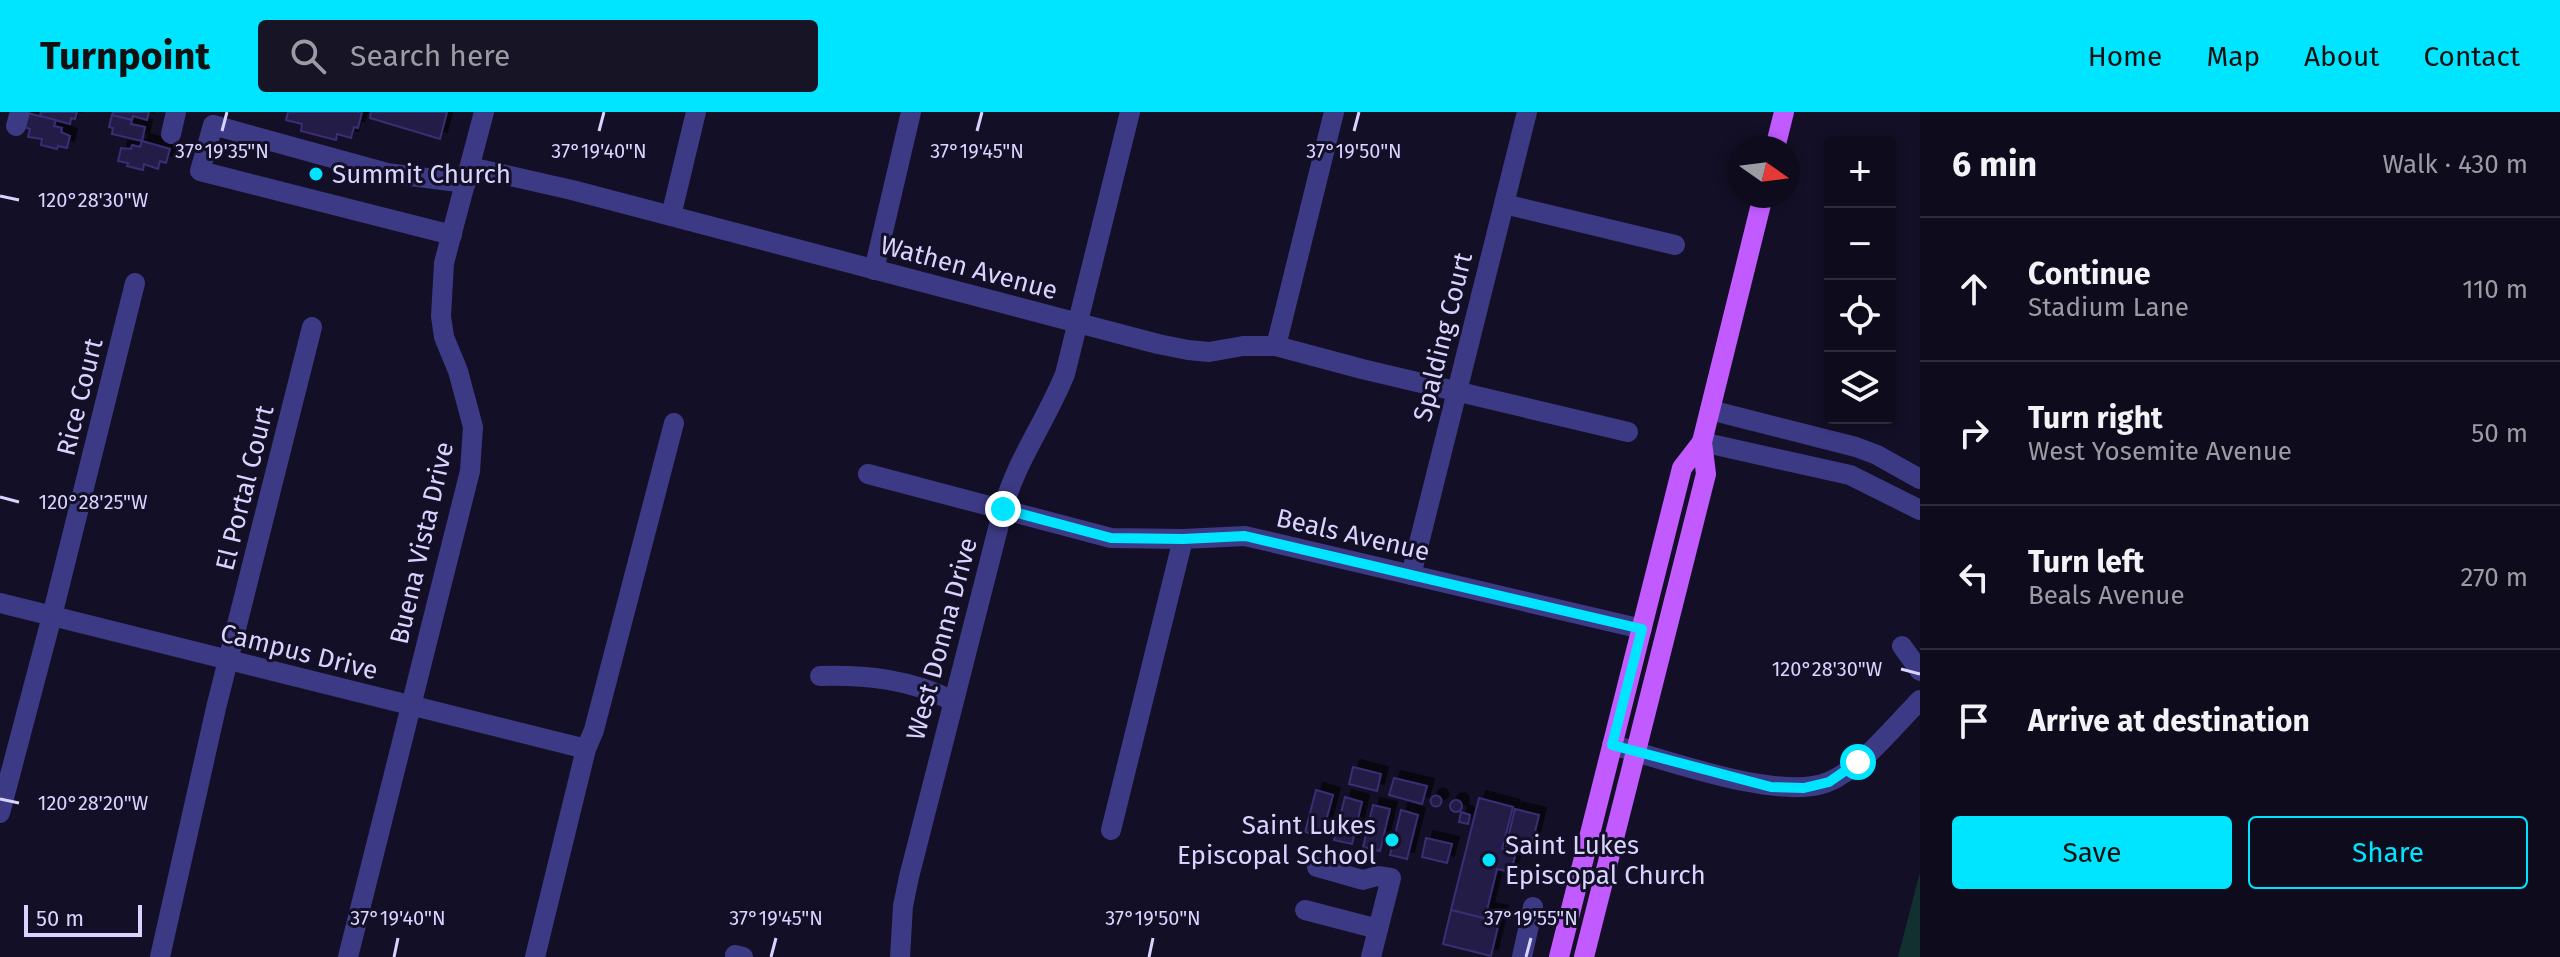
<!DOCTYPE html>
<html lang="en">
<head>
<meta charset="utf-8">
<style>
	body { margin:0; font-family:"Fira Sans",sans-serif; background:#171425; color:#f1f3f6 }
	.controls { position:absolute; right:24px; top:24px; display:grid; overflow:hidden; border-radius:8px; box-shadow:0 4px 12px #0003 }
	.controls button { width:72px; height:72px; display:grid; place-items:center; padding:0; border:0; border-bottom:2px solid #2e2b3b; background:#0e0b1c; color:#f1f3f6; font:40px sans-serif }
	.compass { position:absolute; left:1728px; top:24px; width:72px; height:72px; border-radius:50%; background:#0e0b1c; box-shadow:0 4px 12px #0003; rotate:104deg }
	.scale { position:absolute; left:24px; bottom:20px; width:118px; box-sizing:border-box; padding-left:8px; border:4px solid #d9d4ff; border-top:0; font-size:22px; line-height:28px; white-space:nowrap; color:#d9d4ff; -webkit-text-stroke:6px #130f26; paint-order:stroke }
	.stop { position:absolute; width:24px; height:24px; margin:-18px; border:6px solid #00e5ff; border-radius:50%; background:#fff }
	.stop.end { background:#00e5ff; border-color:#fff; box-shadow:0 2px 8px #0008 }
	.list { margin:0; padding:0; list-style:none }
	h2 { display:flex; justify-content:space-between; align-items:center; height:104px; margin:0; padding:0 32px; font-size:34px }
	h2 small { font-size:26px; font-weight:400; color:#9b9ba3 }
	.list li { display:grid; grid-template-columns:52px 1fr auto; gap:24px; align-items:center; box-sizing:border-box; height:144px; padding:0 32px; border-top:2px solid #2e2b3b }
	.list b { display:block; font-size:30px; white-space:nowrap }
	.list p { margin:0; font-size:26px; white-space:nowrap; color:#9b9ba3 }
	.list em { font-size:26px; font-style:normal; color:#9b9ba3 }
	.actions { display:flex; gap:16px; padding:24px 32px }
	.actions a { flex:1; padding:18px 0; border:2px solid #00e5ff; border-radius:8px; text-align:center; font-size:28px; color:#00e5ff }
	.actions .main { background:#00e5ff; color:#111 }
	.icon { flex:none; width:44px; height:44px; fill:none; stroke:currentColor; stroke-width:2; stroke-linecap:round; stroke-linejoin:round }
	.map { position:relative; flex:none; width:1920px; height:845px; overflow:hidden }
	header { display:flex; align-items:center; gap:48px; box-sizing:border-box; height:112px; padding:0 40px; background:#00e5ff; color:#111 }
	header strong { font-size:38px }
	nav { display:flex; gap:44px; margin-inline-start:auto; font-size:28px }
	.search { width:560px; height:72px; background:#171425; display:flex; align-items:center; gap:20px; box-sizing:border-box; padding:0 28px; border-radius:8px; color:#9b9ba3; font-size:30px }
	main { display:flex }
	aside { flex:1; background:#0e0b1c }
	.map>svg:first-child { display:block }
</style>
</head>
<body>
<header>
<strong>Turnpoint</strong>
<div class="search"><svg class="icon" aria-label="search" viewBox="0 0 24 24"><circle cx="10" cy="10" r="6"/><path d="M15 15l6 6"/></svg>Search here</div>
<nav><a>Home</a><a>Map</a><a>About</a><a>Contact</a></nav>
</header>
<main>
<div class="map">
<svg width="1920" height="845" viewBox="0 0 1920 845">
	<defs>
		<filter id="shadow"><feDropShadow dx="7" dy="-7" stdDeviation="0" flood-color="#0009"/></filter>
	</defs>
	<rect width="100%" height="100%" fill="#130f26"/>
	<path fill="#12302f" d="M1920,760v85h-22z"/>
	<g fill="#241b47" stroke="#3b2d73" stroke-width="2" filter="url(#shadow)">
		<path d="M41,0h36l-2,7 -4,-1 -1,6 -30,-8z"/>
		<path d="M113,0h36l-2,8 -14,-4 -1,4 -20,-5z"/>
		<path d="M288,0h74l-4,16 -4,-1 -3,11 -14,-4 -1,6 -35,-9 1,-7 -16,-4z"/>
		<path d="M371,0h76l-7,27 -70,-21z"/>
		<path d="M27,1l29,7 -2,6 8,2 -1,4 9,4 -3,12 -9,-2 -1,3 -16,-4 1,-6 -14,-2 2,-8 -6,-2z"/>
		<path d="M112,3l20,5 -1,4 14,3 -3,14 -30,-7 1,-6 -4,-1z"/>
		<path d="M142,29l28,8 -4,14 -6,-2 -2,8 -14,-5 -1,6 -16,-4 1,-3 -10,-2 3,-13 10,1 1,-4 8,2z"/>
		<path d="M1353,655l28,7 -4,17 -28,-7z"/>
		<path d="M1394,666l33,8 -5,18 -33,-9z"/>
		<path d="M1316,678l17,5 -11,41 -17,-4z"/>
		<circle cx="1436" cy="689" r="5.5"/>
		<path d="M1345,685l17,5 -10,42 -18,-4z"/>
		<path d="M1479,686l34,9 -11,42 14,3 -5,20 -14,-3 -10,41 14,3 -2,9 -48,-12z"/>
		<circle cx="1456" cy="694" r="6"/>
		<path d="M1373,693l17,4 -10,42 -17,-4z"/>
		<path d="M1515,697l24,6 -9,37 -24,-6z"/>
		<path d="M1401,698l17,5 -11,44 -17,-4z"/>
		<path d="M1461,700l9,3 -2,9 -9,-2z"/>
		<path d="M1426,726l26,6 -5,19 -25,-6z"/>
		<path d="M1451,798l48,12 -8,34 -48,-12z"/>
	</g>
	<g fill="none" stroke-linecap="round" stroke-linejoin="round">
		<g stroke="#3d3a85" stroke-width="20">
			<path d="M16,14l4,-14"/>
			<path d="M171,22l5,-22"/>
			<path d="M470,55l102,23 586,154 30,6 21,2 34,-6h33l86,23 266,63"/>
			<path d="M1504,92l171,41"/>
			<path d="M671,104l25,-104"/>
			<path d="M452,123l-252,-64 13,-46 174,48 79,10"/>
			<path d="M874,158l37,-158"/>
			<path d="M1276,234l58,-234"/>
			<path d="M1710,298l146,37 21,8 43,24"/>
			<path d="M1702,330l148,33 70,35"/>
			<path d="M868,362l243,64 72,1 62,-3 397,93"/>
			<path d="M1411,463l116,-463"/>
			<path d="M0,491l586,146"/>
			<path d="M1902,534l18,25"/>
			<path d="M820,564c47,-1 90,3 133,25"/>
			<path d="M1612,633c52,14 168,57 216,37 34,-14 67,-57 92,-82"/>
			<path d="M0,701l52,-197 83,-333"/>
			<path d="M1111,718l72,-291"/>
			<path d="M1317,755l46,13 14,-4 14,2 -20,79"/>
			<path d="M1305,798l73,19"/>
			<path d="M735,843l8,2"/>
			<path d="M160,845l56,-249 96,-381"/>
			<path d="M348,845l122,-486 3,-44 -15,-56 -14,-34 -3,-21 3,-53 40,-151"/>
			<path d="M535,845l51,-208 8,-19 80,-307"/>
			<path d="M900,845l3,-51 6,-29 94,-368c13,-48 43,-88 62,-135l65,-262"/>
			<path d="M1522,845l11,-50"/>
		</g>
		<g stroke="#c25bff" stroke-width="20">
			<path d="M1775,36l9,-36"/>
			<path d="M1559,845l123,-489 20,-26"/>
			<path d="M1584,845l122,-483 -4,-32 61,-246"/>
		</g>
	</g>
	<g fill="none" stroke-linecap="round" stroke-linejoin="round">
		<path stroke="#00e5ff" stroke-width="10" d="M1003,397l108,29 72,1 62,-3 397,93 -30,116 159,42 33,1 25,-6 29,-20"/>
	</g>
	<path fill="none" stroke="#d9d4ff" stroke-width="3" d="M222,19l5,-19M599,19l5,-19M977,19l5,-19M1354,19l5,-19M0,84l19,4M0,385l19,5M1901,557l19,5M0,687l19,4M394,845l4,-19M771,845l5,-19M1149,845l4,-19M1526,845l5,-19"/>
	<g fill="#00e5ff" stroke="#130f26" stroke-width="3">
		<circle cx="316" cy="62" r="8"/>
		<circle cx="1392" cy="728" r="8"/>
		<circle cx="1489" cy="748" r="8"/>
	</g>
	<g text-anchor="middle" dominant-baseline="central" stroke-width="6" stroke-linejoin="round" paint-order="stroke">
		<g font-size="26" fill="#d9d4ff" stroke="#130f26" text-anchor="start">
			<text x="332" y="62">Summit Church</text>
			<text x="1376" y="713" text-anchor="end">Saint Lukes<tspan x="1376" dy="30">Episcopal School</tspan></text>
			<text x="1505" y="733">Saint Lukes<tspan x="1505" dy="30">Episcopal Church</tspan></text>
		</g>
		<g font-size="26" fill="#d9d4ff" stroke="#130f26">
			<text transform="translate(969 156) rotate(15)">Wathen Avenue</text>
			<text transform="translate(1443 225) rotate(-76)">Spalding Court</text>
			<text transform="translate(80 285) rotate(-76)">Rice Court</text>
			<text transform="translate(245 376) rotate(-76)">El Portal Court</text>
			<text transform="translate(1353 423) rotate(13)">Beals Avenue</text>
			<text transform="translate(422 431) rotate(-77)">Buena Vista Drive</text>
			<text transform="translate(942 527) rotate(-75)">West Donna Drive</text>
			<text transform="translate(299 540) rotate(14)">Campus Drive</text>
		</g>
	</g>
	<g font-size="20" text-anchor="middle" fill="#d9d4ff" stroke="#130f26" stroke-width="6" stroke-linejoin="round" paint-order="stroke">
		<text x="222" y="46">37°19'35"N</text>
		<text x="599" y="46">37°19'40"N</text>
		<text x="977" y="46">37°19'45"N</text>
		<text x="1354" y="46">37°19'50"N</text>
		<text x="93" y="95">120°28'30"W</text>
		<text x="93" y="397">120°28'25"W</text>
		<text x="1827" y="564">120°28'30"W</text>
		<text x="93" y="698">120°28'20"W</text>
		<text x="398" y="813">37°19'40"N</text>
		<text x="776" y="813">37°19'45"N</text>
		<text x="1153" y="813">37°19'50"N</text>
		<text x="1531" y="813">37°19'55"N</text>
	</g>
</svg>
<div class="controls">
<button>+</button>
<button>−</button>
<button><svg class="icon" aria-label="locate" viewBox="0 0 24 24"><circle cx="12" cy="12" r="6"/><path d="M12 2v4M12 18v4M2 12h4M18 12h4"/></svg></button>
<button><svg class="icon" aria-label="layers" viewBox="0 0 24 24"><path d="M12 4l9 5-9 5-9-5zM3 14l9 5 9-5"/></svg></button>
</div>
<svg class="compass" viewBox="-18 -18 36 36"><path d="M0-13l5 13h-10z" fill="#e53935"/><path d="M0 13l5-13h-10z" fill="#9b9ba3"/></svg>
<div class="scale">50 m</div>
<div class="stop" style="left:1858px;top:650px"></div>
<div class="stop end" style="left:1003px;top:397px"></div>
</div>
<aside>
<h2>6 min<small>Walk · 430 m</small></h2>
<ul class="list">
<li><svg class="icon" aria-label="ahead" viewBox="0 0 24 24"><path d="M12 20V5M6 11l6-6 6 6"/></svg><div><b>Continue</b><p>Stadium Lane</p></div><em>110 m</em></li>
<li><svg class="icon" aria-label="right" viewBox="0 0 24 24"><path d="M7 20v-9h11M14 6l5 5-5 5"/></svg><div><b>Turn right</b><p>West Yosemite Avenue</p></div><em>50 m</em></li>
<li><svg class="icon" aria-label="left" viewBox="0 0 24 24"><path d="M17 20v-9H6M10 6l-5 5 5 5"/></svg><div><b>Turn left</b><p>Beals Avenue</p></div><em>270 m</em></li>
<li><svg class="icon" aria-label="arrive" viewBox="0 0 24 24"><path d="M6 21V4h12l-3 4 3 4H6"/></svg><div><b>Arrive at destination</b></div></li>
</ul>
<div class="actions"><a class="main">Save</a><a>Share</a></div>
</aside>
</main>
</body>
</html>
